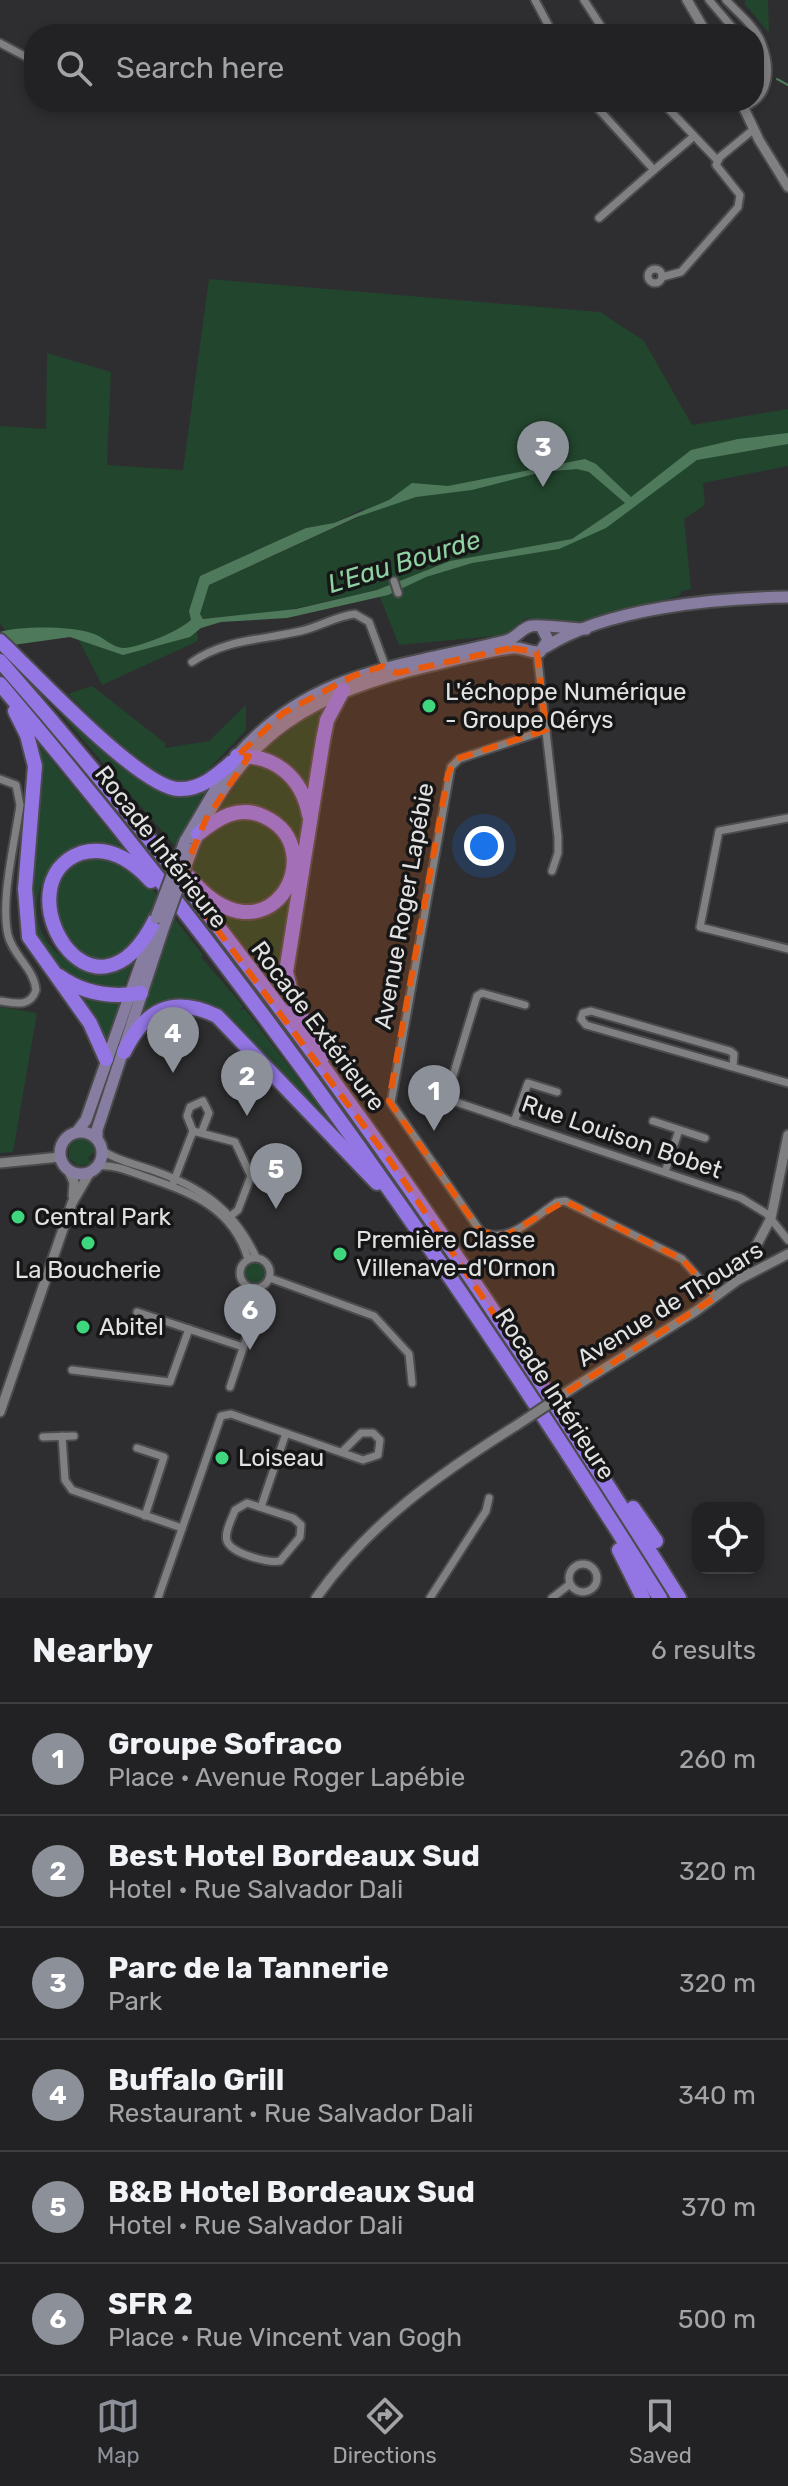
<!DOCTYPE html>
<html lang="en">
<head>
<meta charset="utf-8">
<style>
	body { margin:0; font-family:Rubik,sans-serif; background:#2a2a2c; color:#f1f3f6 }
	.controls { position:absolute; right:24px; bottom:24px; display:grid; overflow:hidden; border-radius:16px; box-shadow:0 4px 12px #0003 }
	.controls button { width:72px; height:72px; display:grid; place-items:center; padding:0; border:0; border-bottom:2px solid #3f3f41; background:#222224; color:#f1f3f6; font:40px sans-serif }
	.you { position:absolute; left:484px; top:846px; width:28px; height:28px; margin:-20px; border:6px solid #fff; border-radius:50%; background:#1a73e8; box-shadow:0 0 0 12px #1a73e833 }
	.badge { display:grid; place-items:center; width:52px; height:52px; border-radius:50%; background:#8c9099; color:#fff; font-size:26px; font-weight:700 }
	.pin { position:absolute; translate:-50% -66px; filter:drop-shadow(0 2px 4px #0008) }
	.pin::after { content:''; position:absolute; top:42px; width:28px; height:24px; background:inherit; clip-path:polygon(0 0,100% 0,50% 100%) }
	.list { margin:0; padding:0; list-style:none }
	h2 { display:flex; justify-content:space-between; align-items:center; height:104px; margin:0; padding:0 32px; font-size:34px }
	h2 small { font-size:26px; font-weight:400; color:#a2a4a6 }
	.list li { display:grid; grid-template-columns:52px 1fr auto; gap:24px; align-items:center; box-sizing:border-box; height:112px; padding:0 32px; border-top:2px solid #3f3f41 }
	.list b { display:block; font-size:30px; white-space:nowrap }
	.list p { margin:0; font-size:26px; white-space:nowrap; color:#a2a4a6 }
	.list em { font-size:26px; font-style:normal; color:#a2a4a6 }
	.icon { flex:none; width:44px; height:44px; fill:none; stroke:currentColor; stroke-width:2; stroke-linecap:round; stroke-linejoin:round }
	.map { position:relative; flex:none; width:788px; height:1598px; overflow:hidden }
	.search { position:absolute; background:#222224; box-shadow:0 4px 12px #0003; left:24px; right:24px; top:24px; height:88px; display:flex; align-items:center; gap:20px; box-sizing:border-box; padding:0 28px; border-radius:32px; color:#a2a4a6; font-size:30px }
	.sheet { height:776px; background:#222224 }
	nav { display:flex; justify-content:space-around; align-items:center; box-sizing:border-box; height:112px; border-top:2px solid #3f3f41; background:#222224; font-size:22px; color:#a2a4a6 }
	nav a { display:grid; justify-items:center; gap:4px }
	nav .on { color:#8c9099 }
	.map>svg:first-child { display:block }
</style>
</head>
<body>
<div class="map">
<svg width="788" height="1598" viewBox="0 0 788 1598">
	<rect width="100%" height="100%" fill="#2e2e30"/>
	<g fill="#22452d">
		<path d="M746,0h22l1,33 -25,-30z"/>
		<path d="M209,279l391,33 44,29 48,84 96,-16v57l-85,17 2,22 -21,14 7,70 -9,2 -3,5 -115,29 -38,-7 -21,17 -106,10 -22,-55 -93,21 -81,8 -3,-5 9,-29 154,-70 1,-7 -30,15 -28,5 -106,48 -10,35 6,12 2,18 -96,44 -27,-52 -68,-1 -7,-8v-198l46,3 1,-76 64,19 -4,93 76,5z"/>
		<path d="M21,668l122,110 63,11 -31,57z"/>
		<path d="M92,686l73,57v5l44,-7 37,-36v25l-40,42 -27,11c-45,-16 -78,-58 -111,-89z"/>
		<path d="M328,703l-16,96 -20,-32 -32,-16z"/>
		<path d="M34,739l93,114 -18,-3 -57,17c-30,38 -14,86 32,101l51,-12 -13,36 -19,-1 -38,-14 -24,-27 -11,-31z"/>
		<path d="M253,760l30,12 23,34 -19,196 -27,-36 3,-4 -7,-8 -4,2 -33,-43 40,1 38,-47 -28,-53 -54,2z"/>
		<path d="M240,817l26,5 22,26v28l-17,24 -36,7 -31,-20 -14,-18 18,-37z"/>
		<path d="M87,857c36,1 48,12 70,38 -4,19 -11,42 -27,55 -30,23 -90,-1 -85,-37 2,-14 11,-29 15,-42z"/>
		<path d="M172,915l31,40 -2,2 42,49 -4,4 6,-1 102,134 -145,-138 -60,10z"/>
		<path d="M76,993l45,8 -16,45z"/>
		<path d="M0,1007l37,6 -24,139 -13,1z"/>
		<path d="M78,1138h8l10,12 -8,8 4,5 -14,3 -9,-8v-12z"/>
		<circle cx="255" cy="1273" r="10"/>
	</g>
	<path fill="#4f795b" fill-rule="evenodd" d="M788,433v11l-91,16 -91,68 -47,21 -87,14 -46,14 -38,18 -101,23 -66,4 -20,6 -11,9 -67,18 -53,-18 -57,8 -13,-13c20,-6 69,-6 91,1 12,3 21,15 33,15 17,-1 55,-17 67,-28l-2,-9 11,-35 106,-48 28,-5 55,-23 23,-17 36,3 137,-27 11,5 35,33 60,-47 47,-11zM577,469l12,3 36,31 -53,36 -122,22 -73,29 -81,19 -93,10 -3,-5 9,-29 148,-68 59,-20 56,-7 70,-18z"/>
	<g fill="none" stroke-linecap="round" stroke-linejoin="round">
		<g stroke="#4f795b" stroke-width="2">
			<path d="M754,67l7,7"/>
			<path d="M777,79l11,6"/>
		</g>
		<g stroke="#4b4b4d" stroke-width="11">
			<g id="minor">
				<path d="M535,0l18,34"/>
				<path d="M584,0l22,34"/>
				<path d="M709,0l29,34"/>
				<path d="M726,0c11,12 31,28 36,44 9,23 9,53 -18,63"/>
				<path d="M0,43l34,18"/>
				<path d="M592,102l62,68 39,-33"/>
				<path d="M662,102l55,58"/>
				<path d="M599,218l55,-48"/>
				<circle cx="655" cy="276" r="7"/>
				<path d="M662,277l19,-5 57,-65 2,-12 -24,-30 4,-8 34,-28"/>
				<path d="M394,581l4,12"/>
				<path d="M537,652l21,185v16l-6,18"/>
				<path d="M192,662c33,-23 71,-22 109,-31 18,-4 35,-15 54,-17l14,8 17,46"/>
				<path d="M546,730l-87,29 -8,8 -60,336 90,129c28,13 53,-15 76,-30l8,-1 117,58 34,38"/>
				<path d="M0,779l16,6 4,20c-5,37 -20,95 -12,130 5,21 26,33 28,55 -6,18 -21,13 -36,11"/>
				<path d="M788,818l-69,13 -19,96 88,22"/>
				<path d="M733,1067l1,-13 -4,-3 -139,-40 -8,2 -2,6 5,6 202,58"/>
				<path d="M429,1093l312,105 26,16 21,26"/>
				<path d="M446,1099l31,-103 5,-3 43,12"/>
				<path d="M653,1121l52,17"/>
				<path d="M514,1122l14,-39 29,9"/>
				<path d="M193,1131l-6,-15 3,-9 13,-6 6,12 -7,18"/>
				<path d="M103,1151c13,9 31,13 46,18 51,17 84,39 107,88"/>
				<path d="M98,1166c17,-2 33,6 48,11 46,16 87,31 102,82"/>
				<path d="M665,1172l14,-42"/>
				<path d="M172,1186l21,-55 42,11 16,34 -13,34 -11,9"/>
				<circle cx="255" cy="1273" r="15"/>
				<path d="M270,1278l104,38 35,38 3,29"/>
				<path d="M137,1312l106,35"/>
				<path d="M72,1370l98,12 19,-53"/>
				<path d="M230,1387l24,-72 2,-27"/>
				<path d="M62,1436l3,44 7,10 110,38"/>
				<path d="M43,1437l31,-1"/>
				<path d="M137,1448l27,9 -19,59"/>
				<path d="M247,1503l46,15 8,7 -1,12 -20,24c-12,2 -48,-7 -53,-20 -3,-9 5,-22 8,-31z"/>
				<path d="M261,1507l25,-74"/>
				<circle cx="583" cy="1578" r="14"/>
				<path d="M158,1598l63,-182 10,-2 132,46 15,-5 2,-15 -7,-7h-12l-19,19"/>
				<path d="M430,1598l56,-87 3,-13"/>
				<path d="M552,1598l18,-14"/>
			</g>
		</g>
		<g stroke="#4b4b4d" stroke-width="13">
			<g id="tertiary">
				<path d="M687,0l20,34"/>
				<path d="M741,102l18,38 29,47"/>
				<path d="M0,1163l60,-6"/>
				<path d="M68,1169l6,13 -1,14"/>
				<path d="M738,1280l33,-62 17,-83"/>
				<path d="M576,1386l120,-75 42,-31 50,-26"/>
				<path d="M0,1412l72,-209 18,-31"/>
				<path d="M316,1598c53,-75 123,-124 201,-173"/>
			</g>
		</g>
		<g stroke="#4b4b4d" stroke-width="15">
			<g id="secondary">
				<path d="M546,647c60,-39 171,-49 242,-50"/>
				<path d="M235,758c75,-88 166,-91 270,-117 11,-2 16,-13 26,-15 7,-2 43,3 55,3"/>
				<path d="M185,841l40,-68"/>
				<path d="M192,849c48,-117 123,-157 241,-184 26,-6 52,-14 78,-17 11,-2 17,5 29,4l8,-12 -6,-12"/>
				<circle cx="81" cy="1153" r="21"/>
				<path d="M77,1132l9,-12 68,-194"/>
				<path d="M97,1139v-9l67,-204"/>
			</g>
		</g>
		<g stroke="#4b4b4d" stroke-width="18">
			<g id="motorway">
				<path d="M0,641c32,30 141,148 179,148 22,1 38,-14 53,-27"/>
				<path d="M0,661c255,290 474,610 679,937"/>
				<path d="M0,684c244,287 460,595 660,914"/>
				<path d="M15,711l12,24 8,31 -10,123 4,48 61,86 16,36"/>
				<path d="M237,756c38,-1 65,21 72,59"/>
				<path d="M189,877c78,94 145,-27 76,-60 -26,-13 -47,1 -67,17"/>
				<path d="M151,881c-18,-20 -42,-36 -70,-28 -81,29 11,194 75,65"/>
				<path d="M59,976c25,18 52,22 82,17"/>
				<path d="M124,1052c21,-43 49,-57 93,-36l160,167"/>
				<path d="M324,1055l-30,-51 -8,-32 37,-232 4,-20 16,-30"/>
				<path d="M633,1508l23,33"/>
				<path d="M619,1550l24,48"/>
			</g>
		</g>
		<use href="#minor" stroke="#808083" stroke-width="7"/>
		<use href="#tertiary" stroke="#808083" stroke-width="9"/>
		<use href="#secondary" stroke="#867da0" stroke-width="11"/>
		<use href="#motorway" stroke="#9376e3" stroke-width="14"/>
		<g stroke="#4b4b4d" stroke-width="13" stroke-linecap="butt">
			<path id="tertiary-bridge" d="M517,1425l59,-39"/>
		</g>
		<g stroke="#4b4b4d" stroke-width="15" stroke-linecap="butt">
			<g id="secondary-bridge">
				<path d="M156,918l29,-77"/>
				<path d="M164,926l28,-77"/>
			</g>
		</g>
		<use href="#tertiary-bridge" stroke="#808083" stroke-width="9"/>
		<use href="#secondary-bridge" stroke="#867da0" stroke-width="11"/>
	</g>
	<path fill="#e8590c" fill-opacity="0.2" stroke="#e8590c" stroke-width="6" stroke-dasharray="16 10" stroke-linejoin="round" d="M511,648l26,4 9,78 -90,29 -8,15 -59,327 92,131 25,3 59,-34 117,58 34,38 -163,104 -162,-239 -211,-282 26,-61 43,-63h-12l46,-43 70,-37 30,-10 14,7z"/>
	<g fill="#3ed77d" stroke="#161617" stroke-width="3">
		<circle cx="429" cy="706" r="8"/>
		<circle cx="18" cy="1217" r="8"/>
		<circle cx="88" cy="1243" r="8"/>
		<circle cx="340" cy="1254" r="8"/>
		<circle cx="83" cy="1327" r="8"/>
		<circle cx="222" cy="1458" r="8"/>
	</g>
	<g text-anchor="middle" dominant-baseline="central" stroke-width="7" stroke-linejoin="round" paint-order="stroke">
		<g font-size="24" fill="#e2e2e3" stroke="#161617" text-anchor="start">
			<text x="445" y="692">L'échoppe Numérique<tspan x="445" dy="28">- Groupe Qérys</tspan></text>
			<text x="34" y="1217">Central Park</text>
			<text x="356" y="1240">Première Classe<tspan x="356" dy="28">Villenave-d'Ornon</tspan></text>
			<text x="88" y="1270" text-anchor="middle">La Boucherie</text>
			<text x="99" y="1327">Abitel</text>
			<text x="238" y="1458">Loiseau</text>
		</g>
		<g font-size="24" fill="#e2e2e3" stroke="#161617">
			<text transform="translate(161 847) rotate(52)">Rocade Intérieure</text>
			<text transform="translate(404 906) rotate(-80)">Avenue Roger Lapébie</text>
			<text transform="translate(318 1026) rotate(53)">Rocade Extérieure</text>
			<text transform="translate(622 1137) rotate(19)">Rue Louison Bobet</text>
			<text transform="translate(670 1304) rotate(-32)">Avenue de Thouars</text>
			<text transform="translate(555 1394) rotate(57)">Rocade Intérieure</text>
		</g>
		<g font-size="26" font-style="italic" fill="#8ed1a2" stroke="#161617">
			<text transform="translate(404 562) rotate(-17)">L'Eau Bourde</text>
		</g>
	</g>
</svg>
<div class="controls">
<button><svg class="icon" aria-label="locate" viewBox="0 0 24 24"><circle cx="12" cy="12" r="6"/><path d="M12 2v4M12 18v4M2 12h4M18 12h4"/></svg></button>
</div>
<div class="you"></div>
<div class="pin badge" style="left:434px;top:1131px">1</div>
<div class="pin badge" style="left:247px;top:1116px">2</div>
<div class="pin badge" style="left:543px;top:487px">3</div>
<div class="pin badge" style="left:173px;top:1073px">4</div>
<div class="pin badge" style="left:276px;top:1209px">5</div>
<div class="pin badge" style="left:250px;top:1350px">6</div>
<div class="search"><svg class="icon" aria-label="search" viewBox="0 0 24 24"><circle cx="10" cy="10" r="6"/><path d="M15 15l6 6"/></svg>Search here</div>
</div>
<section class="sheet">
<h2>Nearby<small>6 results</small></h2>
<ul class="list">
<li><span class="badge">1</span><div><b>Groupe Sofraco</b><p>Place · Avenue Roger Lapébie</p></div><em>260 m</em></li>
<li><span class="badge">2</span><div><b>Best Hotel Bordeaux Sud</b><p>Hotel · Rue Salvador Dali</p></div><em>320 m</em></li>
<li><span class="badge">3</span><div><b>Parc de la Tannerie</b><p>Park</p></div><em>320 m</em></li>
<li><span class="badge">4</span><div><b>Buffalo Grill</b><p>Restaurant · Rue Salvador Dali</p></div><em>340 m</em></li>
<li><span class="badge">5</span><div><b>B&amp;B Hotel Bordeaux Sud</b><p>Hotel · Rue Salvador Dali</p></div><em>370 m</em></li>
<li><span class="badge">6</span><div><b>SFR 2</b><p>Place · Rue Vincent van Gogh</p></div><em>500 m</em></li>
</ul>
</section>
<nav>
<a class="on"><svg class="icon" aria-label="map" viewBox="0 0 24 24"><path d="M3 6l6-2 6 2 6-2v14l-6 2-6-2-6 2zM9 4v14M15 6v14"/></svg>Map</a>
<a><svg class="icon" aria-label="directions" viewBox="0 0 24 24"><path d="M12 3l9 9-9 9-9-9zM9 14v-3h6M13 9l2 2-2 2"/></svg>Directions</a>
<a><svg class="icon" aria-label="saved" viewBox="0 0 24 24"><path d="M7 4h10v16l-5-4-5 4z"/></svg>Saved</a>
</nav>
</body>
</html>
